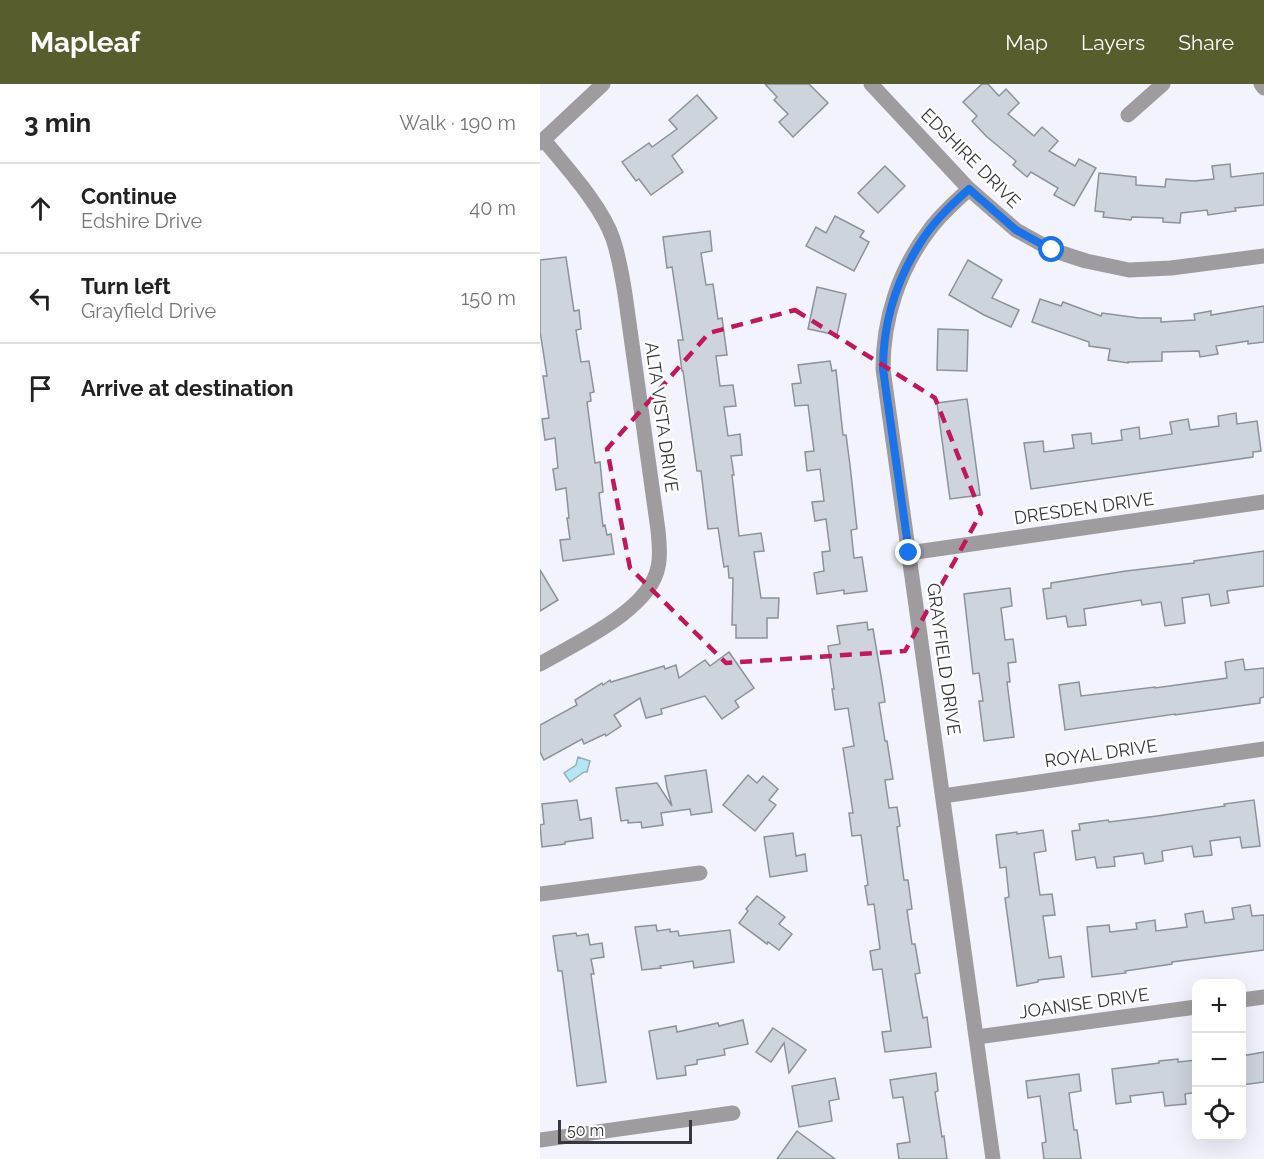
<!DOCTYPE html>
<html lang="en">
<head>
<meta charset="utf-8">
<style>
	body { margin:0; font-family:Raleway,sans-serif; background:#f2f2f2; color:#222 }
	.controls { position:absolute; right:18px; bottom:18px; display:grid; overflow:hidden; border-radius:12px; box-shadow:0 6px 24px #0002 }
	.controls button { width:54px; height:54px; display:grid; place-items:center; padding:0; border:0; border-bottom:2px solid #e0e0e0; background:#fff; color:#222; font:30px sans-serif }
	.scale { position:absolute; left:18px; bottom:15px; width:134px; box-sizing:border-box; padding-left:6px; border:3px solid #38383c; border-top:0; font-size:16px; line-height:21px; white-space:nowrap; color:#38383c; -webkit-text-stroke:4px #fff; paint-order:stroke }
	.stop { position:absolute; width:18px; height:18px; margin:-14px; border:4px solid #1a73e8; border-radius:50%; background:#fff }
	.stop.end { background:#1a73e8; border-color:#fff; box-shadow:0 2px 6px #0008 }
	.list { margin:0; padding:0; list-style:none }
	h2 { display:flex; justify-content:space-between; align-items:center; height:78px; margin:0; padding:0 24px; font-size:26px }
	h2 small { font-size:20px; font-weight:400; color:#767676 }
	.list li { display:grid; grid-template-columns:39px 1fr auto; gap:18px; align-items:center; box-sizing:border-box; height:90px; padding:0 24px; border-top:2px solid #e0e0e0 }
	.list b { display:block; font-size:22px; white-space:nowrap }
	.list p { margin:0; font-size:20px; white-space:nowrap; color:#767676 }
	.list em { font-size:20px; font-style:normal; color:#767676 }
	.icon { flex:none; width:33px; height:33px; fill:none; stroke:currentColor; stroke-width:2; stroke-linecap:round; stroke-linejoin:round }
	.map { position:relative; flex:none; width:724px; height:1075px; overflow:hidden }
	header { display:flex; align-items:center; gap:36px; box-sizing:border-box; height:84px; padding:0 30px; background:#575d2c; color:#fff }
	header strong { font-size:28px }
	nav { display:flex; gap:33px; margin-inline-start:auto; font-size:21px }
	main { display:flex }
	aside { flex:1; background:#fff }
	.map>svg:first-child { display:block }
</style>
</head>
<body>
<header>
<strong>Mapleaf</strong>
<nav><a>Map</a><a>Layers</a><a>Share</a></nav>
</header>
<main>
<aside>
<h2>3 min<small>Walk · 190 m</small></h2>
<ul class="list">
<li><svg class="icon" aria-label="ahead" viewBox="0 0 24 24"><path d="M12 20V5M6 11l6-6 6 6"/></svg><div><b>Continue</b><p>Edshire Drive</p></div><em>40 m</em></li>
<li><svg class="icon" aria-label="left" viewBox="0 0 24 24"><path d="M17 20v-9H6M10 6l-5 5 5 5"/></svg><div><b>Turn left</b><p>Grayfield Drive</p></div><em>150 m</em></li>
<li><svg class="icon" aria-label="arrive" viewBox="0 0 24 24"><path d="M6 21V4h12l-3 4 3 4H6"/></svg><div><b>Arrive at destination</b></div></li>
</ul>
</aside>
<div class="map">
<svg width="724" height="1075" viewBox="0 0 724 1075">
	<rect width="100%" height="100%" fill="#f3f3fd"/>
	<path fill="#b6e5f3" stroke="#90b1bc" stroke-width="1.5" d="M38,673l12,4 -3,11h-3l-14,10 -6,-9 12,-8z"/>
	<g fill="#ced4dc" stroke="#8b9299" stroke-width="1.5">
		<path d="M225,0h44l19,19 -35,34 -14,-15 9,-8 -14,-14 3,-3z"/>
		<path d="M442,0h6l11,12 7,-7 13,14 -11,11 26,22 8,-9 16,14 -9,10 26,15 4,-7 17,9 -22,38 -20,-11 4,-7 -27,-16 -4,5 -14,-12 3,-4 -30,-25 -14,-15 5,-5 -14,-14z"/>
		<path d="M157,11l20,23 -45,38 11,16 -32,23 -12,-16 -3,2 -14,-19 27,-19 3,4 25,-18 -8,-9z"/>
		<path d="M690,80l1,13 33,-4v32l-29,3 1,3 -28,4 -1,-5 -26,3 -1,10 -17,-1v-4l-31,-1 -1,3 -28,-3 1,-5 -9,-1 4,-38 37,4v8l29,2 1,-8 28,2 20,-2 -2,-13z"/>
		<path d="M345,82l20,20 -27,27 -20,-20z"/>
		<path d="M295,132l29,15 -4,6 9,5 -15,29 -48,-25 10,-19 10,6z"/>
		<path d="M170,147l2,20 -11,2 5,32 7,-1 5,35 4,-1 5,37 -11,1 4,30 13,-1 3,21 -12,1 4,29 12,-2 2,21 -11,1 3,19h-2l7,61 22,-3 3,18 -10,1 7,46h18l-1,20h-11v20h-31v-13h-4l1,-47h-4l-1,-12 -4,1 -6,-39 -10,1 -7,-58h-4l-14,-100h-1l-4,-31h5l-11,-73 -5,1 -4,-31z"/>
		<path d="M26,173l8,54 5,-1 2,19 -5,1 5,32 8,-1 5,31 -4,1 1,8 -4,1 8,61 5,-1 3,30 -4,1 4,33 2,-1 2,10 4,-1 3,20 -51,7 -3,-21 10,-1 -3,-21h2l-3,-30 -10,2 -3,-21 5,-1 -3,-30 -10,2 -3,-21 7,-1 -6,-42h4l-7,-45v-71z"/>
		<path d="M428,176l34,20 -10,18 27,12 -8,17 -27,-12 -35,-20z"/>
		<path d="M277,203l29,7 -9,41 -29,-6z"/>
		<path d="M500,215l21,7 2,-4 38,14 1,-3 37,5h22v4l34,-2 -1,-6 17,-3v4l53,-9v36l-16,2v-3l-32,5 2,8 -18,3 -1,-6 -37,1v9l-34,1v1l-20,-3 2,-11 -21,-3v-4l-57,-20z"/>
		<path d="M398,245l30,1 -1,41 -30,-1z"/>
		<path d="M290,277l2,10 4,-1 7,65h3l4,30 7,64 -6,1 3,28 8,-1 5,34 -23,3v-4l-27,4 -3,-21 10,-2 -2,-19 8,-1 -4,-32 -11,2 -3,-19 12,-1 -4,-32 -13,2 -2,-19 9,-1 -6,-46 -13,1 -3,-22 9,-1 -3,-18z"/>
		<path d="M427,315l13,96 -30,4 -13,-96z"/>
		<path d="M696,329l1,11 20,-3 4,30 -8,1v5l-222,32 -7,-46 19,-2 1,11 30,-4 -2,-13 19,-2 1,11 30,-4 -1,-10 18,-3 1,12 32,-5 -2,-12 18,-3 2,11 29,-4 -1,-10z"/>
		<path d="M724,467v35l-37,5 2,12 -18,3 -2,-12 -27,4 3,25 -20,3 -4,-24 -19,3 -1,-5 -57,9 2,16 -18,2 -2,-11 -19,3 -4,-30 8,-1v-5l75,-12 68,-8v-2z"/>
		<path d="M0,486l18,30 -18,11z"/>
		<path d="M470,504l2,18 -11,2 4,32 8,-1 3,23 -8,1 2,19h-3l7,55 -30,4 -5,-40h4l-4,-28 -6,1 -9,-80z"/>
		<path d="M327,538l1,8 5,-1 9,53 3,20 -6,1 6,38h2l6,38 -8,1 4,28 8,-1 3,19 -3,1 7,53h4l4,29 -5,1 5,34h3l5,29 -5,1 8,44 4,-1 4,30 -46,5 -3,-20 9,-1 -9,-62 -9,1 -3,-19 10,-2 -6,-45 -6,1 -3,-19 3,-1 -7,-50 -9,1 -3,-23h4l-10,-65 11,-2 -6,-38 -13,2 -3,-21h2l-6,-43 12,-2 -3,-18z"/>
		<path d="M189,568l25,36 -19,13 4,6 -17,12 -17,-23 -44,13 1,5 -16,4 -6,-20 -26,17 7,11 -15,10 -1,-2 -21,10 -2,-5 -38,21 -4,-8v-27l37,-20 -2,-5 27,-17 1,2 7,-5 1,2 53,-16 1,3 11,-4 3,13 26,-18 5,6z"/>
		<path d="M703,575l2,11 19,-2v29l-4,1v5l-85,12v-1l-110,16 -6,-45 20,-3 2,14 74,-9v1l72,-10 -2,-16z"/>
		<path d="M166,686l6,42 -21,3 -1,-6 -29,4 2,12 -21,3 -1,-6 -13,1v-3l-7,1 -5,-33 41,-5 15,23 -5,-18 -2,-12z"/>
		<path d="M208,691l9,8 6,-7 15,13 -9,11 7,5 -21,26 -32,-26z"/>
		<path d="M37,716l3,20 11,-2 2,20 -28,4v2l-23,3 -2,-22 4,-1 -2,-20z"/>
		<path d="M714,716l6,46 -18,2 -2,-11 -30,4 2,14 -18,2 -2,-11 -30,5 1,10 -18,3 -2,-11 -29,4 1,9 -18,2 -2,-11 -19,3 -4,-29 8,-1 -1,-6 29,-4 1,2 48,-6 68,-10 -1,-2z"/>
		<path d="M503,746l3,21 -12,2 6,42 12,-1 3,21 -12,1 6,42 12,-2 3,21 -26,3v2l-21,4 -12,-88 4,-1 -3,-30 -6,1 -4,-33 21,-3v2z"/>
		<path d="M253,749l3,23 9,-2 2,17 -37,6 -6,-40z"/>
		<path d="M217,812l28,21 -6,7 13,10 -13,16 -11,-8 -1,2 -28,-21 9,-12 -2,-2z"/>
		<path d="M710,821l2,11 12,-1v35l-92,12v2l-47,7 1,2 -34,4 -5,-50 22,-2 1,7 27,-3 -1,-6 19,-3 1,11 31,-4 -2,-13 18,-3 2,12 29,-4 -2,-11z"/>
		<path d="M116,841l1,6 13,-2v3l8,-1 1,5 51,-6 4,32 -40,6 -1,-7 -33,5 1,2 -19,2 -7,-43z"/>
		<path d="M36,849l1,3 11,-2 2,11 12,-2 2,14 -13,2 3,15h-3l15,108 -29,4 -15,-115h-4l-5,-35z"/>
		<path d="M203,936l5,24 -24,5 1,6 -28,5v4l-12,2 1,9 -29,4 -8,-48 27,-5 1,6 41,-9 1,3z"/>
		<path d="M233,944l33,22 -17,23 -5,-30 -13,19 -15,-10z"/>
		<path d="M724,968v30l-22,3v-29z"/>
		<path d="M638,975v3l19,-2v32l-12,2 1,10 -21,2 -2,-14 -33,4 1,6 -15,2 -4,-35 47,-6v-2z"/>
		<path d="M396,989l2,18 -3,1 7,45 2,-1 3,23h-48l-2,-15 13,-2 -7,-45 -10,1 -3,-18z"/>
		<path d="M539,990l2,17 -12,2 5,37h3l4,29h-37l-2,-16 4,-1 -6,-46 -12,2 -2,-17z"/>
		<path d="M295,994l4,21 -10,2 3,20 -33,6 -7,-41z"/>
		<path d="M257,1047l38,28h-58z"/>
	</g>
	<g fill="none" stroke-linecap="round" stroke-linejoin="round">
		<g stroke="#9f9c9f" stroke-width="15">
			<path d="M331,0l98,105 47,41 36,20 34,11 43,9 42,-2 93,-12"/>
			<path d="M721,0l3,4"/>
			<path d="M588,31l35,-31"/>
			<path d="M0,59l63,-59"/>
			<path d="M429,105c-14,13 -28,25 -39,40 -31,40 -47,90 -47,140l110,790"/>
			<path d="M369,469l355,-51"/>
			<path d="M0,580c36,-21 110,-54 118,-97 3,-12 1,-25 0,-37l-33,-236c-3,-19 -6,-37 -12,-55 -11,-33 -47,-72 -69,-99"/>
			<path d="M403,712l321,-47"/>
			<path d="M0,810l160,-21"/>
			<path d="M702,916l22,-3"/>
			<path d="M437,953l219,-30"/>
			<path d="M0,1056l193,-27"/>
		</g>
	</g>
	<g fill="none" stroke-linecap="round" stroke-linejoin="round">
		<path stroke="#1a73e8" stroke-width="8" d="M369,469l-26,-184c0,-44 12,-86 36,-124 13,-22 31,-39 50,-56l47,41 36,20"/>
	</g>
	<path fill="none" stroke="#c2185b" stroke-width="4.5" stroke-dasharray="12 8" stroke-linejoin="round" d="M255,226l140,88 46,115 -76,138 -179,12 -96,-95 -23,-119 102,-116z"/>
	<g text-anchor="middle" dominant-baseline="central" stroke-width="5" stroke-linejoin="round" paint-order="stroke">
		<g font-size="18" fill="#38383c" stroke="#fff">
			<text transform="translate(431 74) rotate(45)">EDSHIRE DRIVE</text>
			<text transform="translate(122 333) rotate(82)">ALTA VISTA DRIVE</text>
			<text transform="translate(544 424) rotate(-8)">DRESDEN DRIVE</text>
			<text transform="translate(404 575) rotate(82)">GRAYFIELD DRIVE</text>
			<text transform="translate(561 669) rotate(-8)">ROYAL DRIVE</text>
			<text transform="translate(544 919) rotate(-8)">JOANISE DRIVE</text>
		</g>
	</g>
</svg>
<div class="controls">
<button>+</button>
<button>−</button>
<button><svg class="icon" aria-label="locate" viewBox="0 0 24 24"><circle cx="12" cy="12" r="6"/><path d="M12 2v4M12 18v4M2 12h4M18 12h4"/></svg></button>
</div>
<div class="scale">50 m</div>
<div class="stop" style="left:512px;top:166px"></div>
<div class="stop end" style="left:369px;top:469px"></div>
</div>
</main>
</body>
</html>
